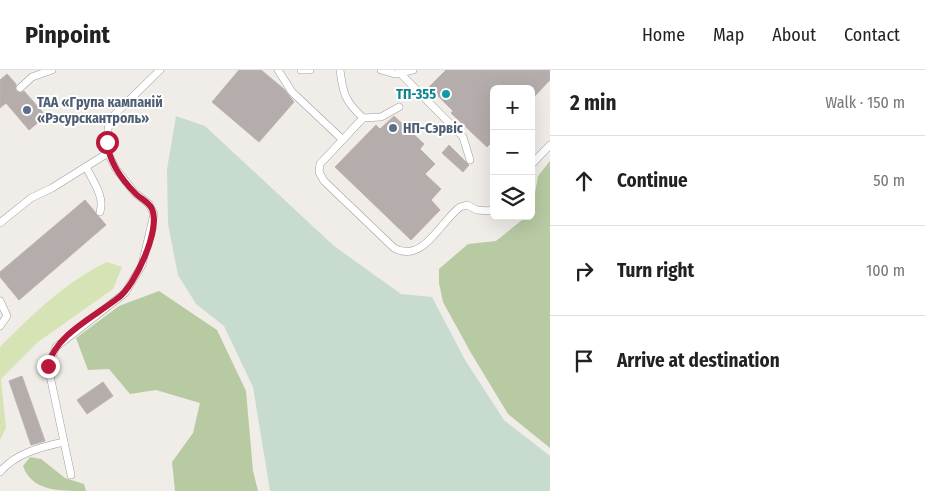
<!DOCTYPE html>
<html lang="en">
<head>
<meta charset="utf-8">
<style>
	body { margin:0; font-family:"Fira Sans Condensed",sans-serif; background:#f6f6f6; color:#222 }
	.controls { position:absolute; right:15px; top:15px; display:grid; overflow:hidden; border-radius:8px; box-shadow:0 5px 20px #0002 }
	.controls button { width:45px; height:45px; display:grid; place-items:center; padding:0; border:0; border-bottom:1px solid #e0e0e0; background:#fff; color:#222; font:25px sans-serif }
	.stop { position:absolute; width:15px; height:15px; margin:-11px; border:4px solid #b9183b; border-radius:50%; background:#fff }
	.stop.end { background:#b9183b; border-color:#fff; box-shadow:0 1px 5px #0008 }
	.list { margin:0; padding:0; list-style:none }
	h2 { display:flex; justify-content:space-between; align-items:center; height:65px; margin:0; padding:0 20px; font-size:21px }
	h2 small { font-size:16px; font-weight:400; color:#767676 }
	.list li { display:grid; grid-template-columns:32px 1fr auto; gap:15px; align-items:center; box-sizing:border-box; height:90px; padding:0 20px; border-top:1px solid #e0e0e0 }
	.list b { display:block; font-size:19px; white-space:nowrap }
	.list em { font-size:16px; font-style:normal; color:#767676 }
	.icon { flex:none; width:28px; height:28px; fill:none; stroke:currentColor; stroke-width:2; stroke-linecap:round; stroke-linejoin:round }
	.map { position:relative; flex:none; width:550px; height:421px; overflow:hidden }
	header { display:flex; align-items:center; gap:30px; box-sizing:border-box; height:70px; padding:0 25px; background:#fff; border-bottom:1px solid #e0e0e0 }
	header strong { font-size:24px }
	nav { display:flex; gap:28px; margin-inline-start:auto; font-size:18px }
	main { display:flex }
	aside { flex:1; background:#fff }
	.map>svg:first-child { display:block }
</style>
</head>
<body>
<header>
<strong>Pinpoint</strong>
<nav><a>Home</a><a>Map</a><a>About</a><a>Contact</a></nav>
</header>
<main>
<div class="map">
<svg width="550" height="421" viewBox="0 0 550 421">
	<rect width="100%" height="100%" fill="#f0ece8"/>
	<path fill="#d6e3b5" d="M107,192l15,5 -9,22 -75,53 -37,37 5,49 -6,12v-93c33,-33 64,-64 107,-85z"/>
	<g fill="#b7caa2">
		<path d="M550,91v287l-42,-34 -37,-61 -28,-51 -4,-19v-14l29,-25 28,-3 31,-25h4l7,-40z"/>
		<path d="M159,221l58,39 29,61 7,80 5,20h-83l-3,-29 21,-29 7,-30 -44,-13 -26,4 -21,-25 -21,1 -12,-32 43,-32z"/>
		<path d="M30,387l11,2 24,19 19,6 2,7c-28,0 -54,0 -63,-25z"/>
	</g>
	<path fill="#c7dcce" d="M176,46l29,10 129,120 67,48 31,3 33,63 39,60 46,36v35h-280l-17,-104 -29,-61 -28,-22 -18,-29 -10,-51 -1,-55z"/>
	<g fill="#b5adab" stroke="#c0b1ac">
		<path d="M239,0h22l23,19 10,13 -35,40 -47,-40z"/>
		<path d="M446,0h104v10l-19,20v-11h-37v51l-7,7 -36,-34 2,-2 -24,-24z"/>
		<path d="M7,4l9,10v7l5,2 3,-2 22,25 -17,14 -23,-27 -6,5v-28z"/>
		<path d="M394,46l30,28 -4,5 15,15 -10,10 16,15 -10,11 9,10 -29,30 -76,-73 41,-42 4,4z"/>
		<path d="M449,75l20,20 -6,7 -21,-19z"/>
		<path d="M85,130l21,25 -87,75 -19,-23v-5z"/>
		<path d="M22,306l23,65 -14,4 -22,-64z"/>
		<path d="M103,312l10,14 -26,18 -10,-14z"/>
	</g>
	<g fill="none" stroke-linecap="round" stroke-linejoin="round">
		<g stroke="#9e9e9e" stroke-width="8">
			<g id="lane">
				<path d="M278,0l14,22 51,48"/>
				<path d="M301,0h9"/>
				<path d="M340,0c3,24 5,31 23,48"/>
				<path d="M381,0l14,4 18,-4"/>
				<path d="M401,4l62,63 7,23"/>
				<path d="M20,18l12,-11 20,-7"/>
				<path d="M399,37l-18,10 -18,1 -43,46 -1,8 5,9 70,67c29,16 46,-26 66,-41l7,-2 10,5 13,1 4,-4"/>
				<path d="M531,95l19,-20"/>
				<path d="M86,97c7,14 19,30 14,45"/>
				<path d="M0,153l31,-25 21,-10 56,-35"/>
				<path d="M0,231l7,15 -7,10"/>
				<path d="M0,402c16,-19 41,-25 64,-30"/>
				<path d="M71,405l-23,-109 8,-19 69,-54 17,-28 12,-51 -5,-10 -14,-11 -19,-24 -8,-16v-24l3,-11 49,-48"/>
			</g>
		</g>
		<use href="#lane" stroke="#fff" stroke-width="7"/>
	</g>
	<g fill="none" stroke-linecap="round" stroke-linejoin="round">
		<path stroke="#b9183b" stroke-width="6" d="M48,296c7,-31 46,-49 70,-68 17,-12 43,-69 34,-89 -3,-7 -11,-10 -16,-15 -14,-14 -27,-33 -29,-52"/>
	</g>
	<circle fill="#0f9aa8" stroke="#fff" stroke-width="2" cx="446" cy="24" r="5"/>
	<g fill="#5c6f8a" stroke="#fff" stroke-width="2">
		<circle cx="27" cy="40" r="5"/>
		<circle cx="393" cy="58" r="5"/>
	</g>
	<g text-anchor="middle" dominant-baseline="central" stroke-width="4" stroke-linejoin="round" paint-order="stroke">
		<g font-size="14" font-weight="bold" fill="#0d838f" stroke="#fff" text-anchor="end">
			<text x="436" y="24">ТП-355</text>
		</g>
		<g font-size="14" font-weight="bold" fill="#4e5e75" stroke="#fff" text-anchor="start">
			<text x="37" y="32">ТАА «Група кампаній<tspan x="37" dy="16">«Рэсурскантроль»</tspan></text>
			<text x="403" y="58">НП-Сэрвіс</text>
		</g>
	</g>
</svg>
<div class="controls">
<button>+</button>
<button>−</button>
<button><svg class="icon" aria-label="layers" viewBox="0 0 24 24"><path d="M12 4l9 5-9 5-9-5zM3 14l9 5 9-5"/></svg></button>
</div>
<div class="stop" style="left:107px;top:72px"></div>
<div class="stop end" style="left:48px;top:296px"></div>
</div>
<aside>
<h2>2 min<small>Walk · 150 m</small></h2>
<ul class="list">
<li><svg class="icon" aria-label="ahead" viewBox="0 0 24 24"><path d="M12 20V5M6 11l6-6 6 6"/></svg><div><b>Continue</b></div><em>50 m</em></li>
<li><svg class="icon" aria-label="right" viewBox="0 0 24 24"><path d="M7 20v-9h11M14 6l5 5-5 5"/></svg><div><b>Turn right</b></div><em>100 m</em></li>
<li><svg class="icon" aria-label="arrive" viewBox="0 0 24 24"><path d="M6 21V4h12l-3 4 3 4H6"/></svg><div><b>Arrive at destination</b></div></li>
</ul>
</aside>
</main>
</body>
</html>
